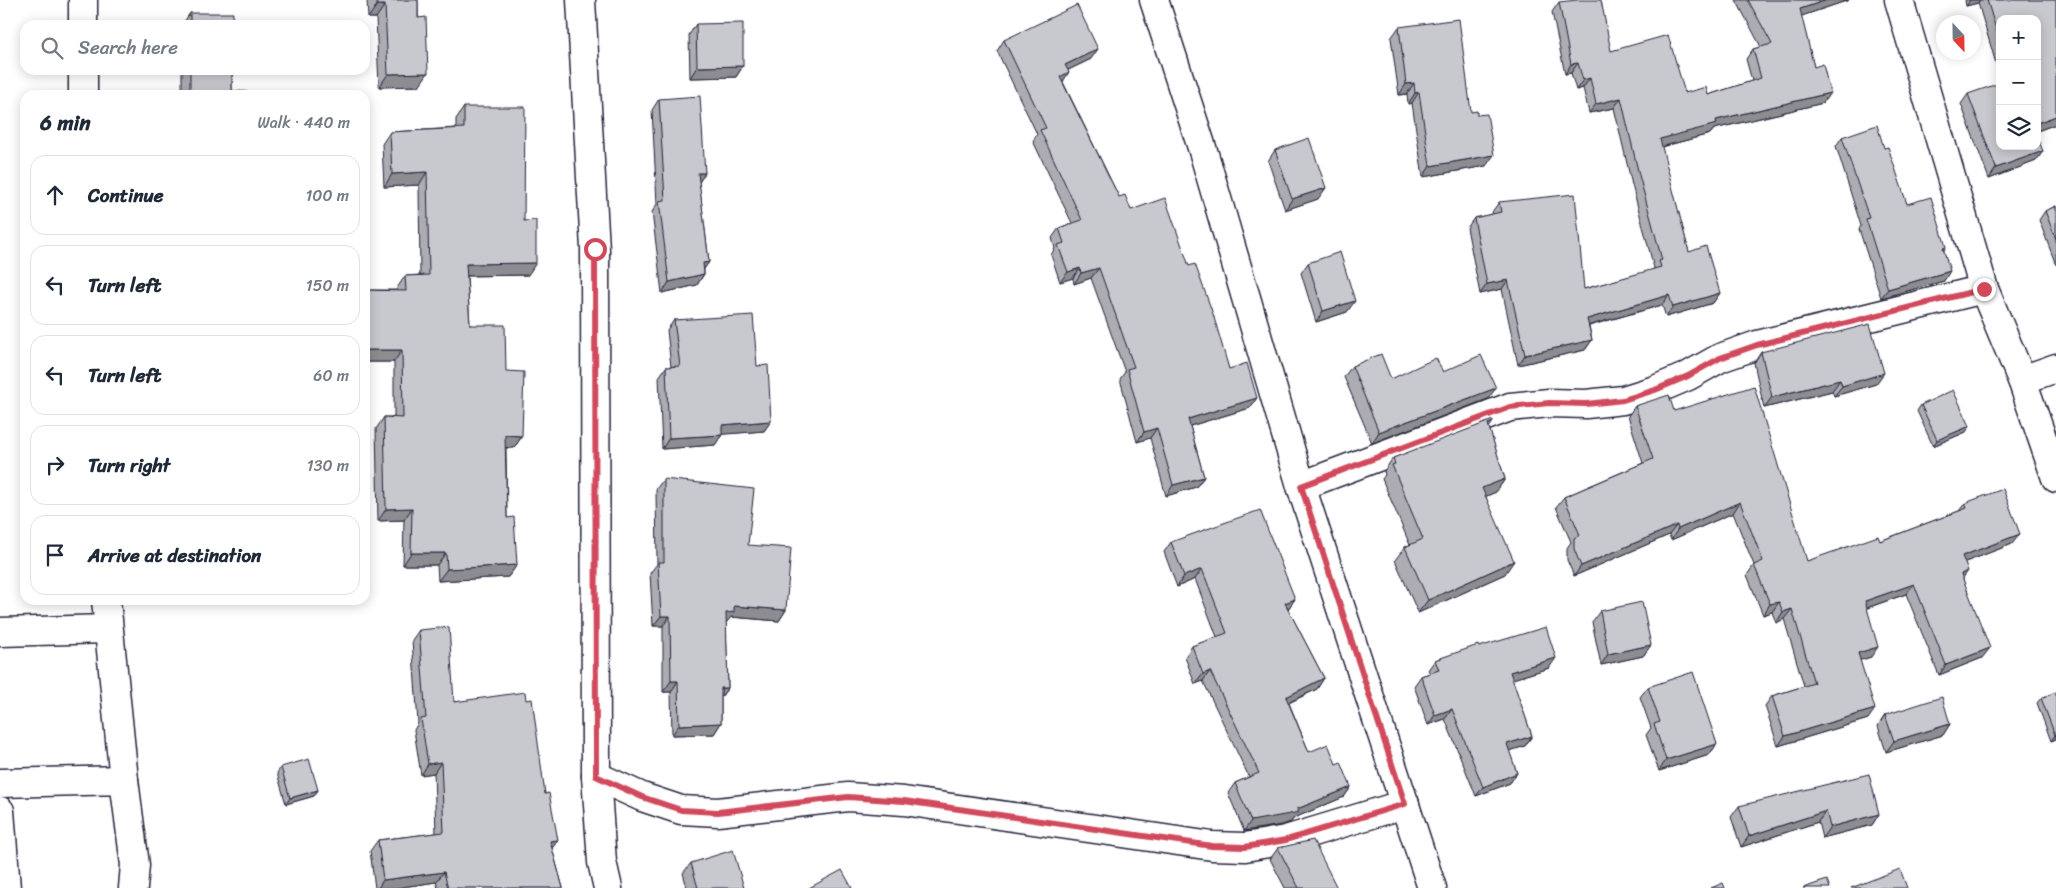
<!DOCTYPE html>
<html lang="en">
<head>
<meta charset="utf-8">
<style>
	body { margin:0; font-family:Sriracha,sans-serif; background:#f2f2f3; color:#1f2937 }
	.controls { position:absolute; right:15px; top:15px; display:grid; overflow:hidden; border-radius:10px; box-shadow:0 2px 12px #0003 }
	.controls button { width:45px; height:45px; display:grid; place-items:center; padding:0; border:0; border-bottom:1px solid #e0e1e3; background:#fff; color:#1f2937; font:25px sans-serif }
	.compass { position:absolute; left:1936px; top:15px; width:45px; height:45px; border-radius:50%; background:#fff; box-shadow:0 2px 12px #0003; rotate:158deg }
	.stop { position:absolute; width:15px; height:15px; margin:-11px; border:4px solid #d1495b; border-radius:50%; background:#fff }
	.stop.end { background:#d1495b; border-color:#fff; box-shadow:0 1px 5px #0008 }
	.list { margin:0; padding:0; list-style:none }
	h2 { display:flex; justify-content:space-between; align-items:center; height:65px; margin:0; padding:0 20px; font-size:21px }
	h2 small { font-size:16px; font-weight:400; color:#747a83 }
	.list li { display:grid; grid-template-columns:32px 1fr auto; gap:15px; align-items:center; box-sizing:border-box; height:80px; margin:0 10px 10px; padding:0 10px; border:1px solid #e0e1e3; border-radius:15px }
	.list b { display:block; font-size:19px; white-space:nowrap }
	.list em { font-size:16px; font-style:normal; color:#747a83 }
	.icon { flex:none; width:28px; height:28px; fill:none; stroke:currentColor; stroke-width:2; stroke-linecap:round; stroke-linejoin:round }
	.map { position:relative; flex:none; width:2056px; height:888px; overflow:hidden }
	.search { position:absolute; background:#fff; box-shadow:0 2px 12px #0003; left:20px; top:20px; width:350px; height:55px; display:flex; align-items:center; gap:12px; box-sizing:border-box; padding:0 18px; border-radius:15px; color:#747a83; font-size:19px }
	.panel { position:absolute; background:#fff; box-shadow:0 2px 12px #0003; left:20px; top:90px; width:350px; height:515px; border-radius:15px }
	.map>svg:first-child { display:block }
</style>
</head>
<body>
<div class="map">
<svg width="2056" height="888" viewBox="0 0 2056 888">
	<rect width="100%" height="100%" fill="#fff"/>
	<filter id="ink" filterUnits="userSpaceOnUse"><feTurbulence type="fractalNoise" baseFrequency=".02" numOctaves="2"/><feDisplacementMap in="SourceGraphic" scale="10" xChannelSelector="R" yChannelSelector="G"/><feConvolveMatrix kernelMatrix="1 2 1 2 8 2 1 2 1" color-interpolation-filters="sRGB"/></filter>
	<g filter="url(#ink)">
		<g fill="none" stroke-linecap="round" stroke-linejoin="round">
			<g stroke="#22223b" stroke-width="31">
				<g id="minor">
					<path d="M581,0l14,249 1,527 6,86 6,26"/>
					<path d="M1154,0l50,154 97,332 131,402"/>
					<path d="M1899,0l85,289 38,91 34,98"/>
					<path d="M83,25v-25"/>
					<path d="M83,95v-25"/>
					<path d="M2022,380l34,-12"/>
					<path d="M1301,486l209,-79 39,-4 37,1 37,-4 32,-10 33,-14 32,-18 37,-13 227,-56"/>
					<path d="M106,600l18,180"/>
					<path d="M0,632l108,-3"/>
					<path d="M596,776l46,21 39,13 37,2 130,-15 56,4 308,45 33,1 41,-7 119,-36"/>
					<path d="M0,783l124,-3 11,85 -2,23"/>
				</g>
			</g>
			<g stroke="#22223b" stroke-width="31">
				<path id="major" d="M0,811l6,77"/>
			</g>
			<use href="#minor" stroke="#fff" stroke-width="28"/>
			<use href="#major" stroke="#fff" stroke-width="28"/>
		</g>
		<g fill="#acacb2" stroke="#22223b">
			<path d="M367,0h51l1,86 -40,1 -3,-69h-8z"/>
			<path d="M1736,0h113l-48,16 22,87 -109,26 -4,5 -49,13 28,105 31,41 -7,10 -47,14 -4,-12 -73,21 3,14 -7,10 -67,15 -16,-76 -22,5 -13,-66 7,-10 19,-4 -1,-2 7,-10 85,87 69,-19 1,-2 -22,-83 -18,-77 -25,5 -6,-25 -7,2 -5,-17 -6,1 -13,-62 7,-10 52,49 74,42 23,2 44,-14 -6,-22 7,-10 8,-2z"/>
			<path d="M1965,0h91v124l-19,7v-112h-37v58l-22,-74 -12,3z"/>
			<path d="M190,13l42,12h-50z"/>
			<path d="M696,24l47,42 -7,11 -46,1 -1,-43z"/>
			<path d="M1399,27l72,85 15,54 -63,11 -11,-74 -4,1 -1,-10 -8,1 -8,-57z"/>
			<path d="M1004,40l87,19 -23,11 -5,12 56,115 12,13 58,56 40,103 21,39 -60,18 14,51 -8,10 -30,9 -16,-58 -13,4 -17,-63 5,-7 -34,-94 -17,6 -1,-6 -13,4 -9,-27 4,-7 -3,-10 7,-10 13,-5 -39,-82 4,-7 -40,-83z"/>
			<path d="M182,70h50v21l30,4h-80z"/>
			<path d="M1968,94l75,57 -7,10 -47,18 -28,-75z"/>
			<path d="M659,99l46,74 -6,9 10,80 -5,7v5l-7,11 -35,8 -10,-81 5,-8 -5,-94z"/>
			<path d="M464,107l60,114 4,54 -61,1 3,49 36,46 16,65 -8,12h-8l1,70 10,47 -9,12 -70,4 -1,-16h-34l1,-45 -26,1 -2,-92 8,-12h10v-55h-29v-72h32v-2l8,-12 15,-1 -1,-90 -35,2 -2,-43 8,-12 66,-4v-9z"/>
			<path d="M1842,137l42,11 23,56 39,43 -2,3v31l-63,17 -22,-69 2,-3 -25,-80z"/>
			<path d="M1275,150l43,49 -33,11 -17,-49z"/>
			<path d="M2056,206v59l-17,-45 6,-9z"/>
			<path d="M1308,263l39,49 -31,10 -15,-49z"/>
			<path d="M674,320l83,46 14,55 -7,10 -42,3 -7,11 -53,4 -3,-72 7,-10h5l-4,-37z"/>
			<path d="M1761,352l115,32 -42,12 -2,-5 -68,17 -10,-45z"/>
			<path d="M1352,366l39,13 52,-7 45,27 -116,44 -28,-66z"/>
			<path d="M1921,405l45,27 -33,14 -16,-35z"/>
			<path d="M1635,406l39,5 133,150 73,-20 79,-30 6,-8 47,41 -47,18 -2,17 19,79 -43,17 -33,-81 -39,14 4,49 -11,3 8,59 -90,27 -13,-40 7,-10 32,-10 -20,-67 -8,4 -4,-11 -9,3 -16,-40 7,-10 -21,-52 -62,27 -2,-5 -95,41 -7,-16v-12l4,-6 -15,-35 8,-10 79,-34 -15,-47z"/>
			<path d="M1489,428l16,51 -9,13 -10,4 19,78 -87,39 -23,-53 10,-13 5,-2 -28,-66 3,-4 -1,-4 9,-13z"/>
			<path d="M664,479l84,66 38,65 -7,11 -48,-4 -5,5 2,66 -7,9v26l-7,11 -42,1 -1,-43h-8v-66h-10l-3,-53 7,-9 -1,-75z"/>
			<path d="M1171,542l124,57 -7,10 36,69 -7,11 -28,14 20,49 27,12 15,23 -7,10 -50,21 -3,4 -9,3 -38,6 -16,-38 7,-10 14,-6 -46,-96 -8,3 -10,-27 7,-11 25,-9 -22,-58 -18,8 -13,-35z"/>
			<path d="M1600,611l51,34 -8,11 -42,9 -9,-43z"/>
			<path d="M419,630l35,72 72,-2 19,94 13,46 -6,8 11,40h-125l-2,-6 -40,6h-21l-5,-37 8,-11 58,-7 -2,-60 -13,2 -7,-45 4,-7 -6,-83z"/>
			<path d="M1479,647l70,21 -37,11 20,57 -7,10 -16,5 8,22 -7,10 -34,13 -31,-77 -17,6 -14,-39 7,-10 9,-3 -2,-3 7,-10z"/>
			<path d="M1648,687l69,57 -8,11 -50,16 -13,-36 5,-7 -11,-31z"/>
			<path d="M2056,692v47l-5,2 -14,-38 4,-5z"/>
			<path d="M1885,715l65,9 -7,11 -57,17 -8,-26z"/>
			<path d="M281,767l37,23 -4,6 -28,8 -9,-31z"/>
			<path d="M1739,806l140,8 -7,11 -50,13 -4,-16 -77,25 -10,-30z"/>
			<path d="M1278,848l59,40h-52l-15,-29z"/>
			<path d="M691,863l53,25h-57l-4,-15z"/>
		</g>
		<g fill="#8c8c91" stroke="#22223b">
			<path d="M1827,0h22l-56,19 7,-10z"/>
			<path d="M1970,0h10l-2,3 -12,3z"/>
			<path d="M377,5h8l-9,13h-8z"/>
			<path d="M1098,49l-7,10 -33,16 7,-10z"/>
			<path d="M1578,63l-7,10 -6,1 6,-10z"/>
			<path d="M743,66l-7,11 -46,1 7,-11z"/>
			<path d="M1069,72l-7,11 -2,-6z"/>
			<path d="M428,73l-9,13 -40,1 9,-13z"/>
			<path d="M1590,78l-7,10 -7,2 7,-10z"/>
			<path d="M1414,83l-7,11 -8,1 7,-11z"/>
			<path d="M1419,92l-7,11 -4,1 7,-11z"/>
			<path d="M1830,93l-7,10 -109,26 -4,5 -57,15 7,-10 56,-19z"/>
			<path d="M1621,98l-7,10 -25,5 7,-9z"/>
			<path d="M2056,116v8l-19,7v-8z"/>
			<path d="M2043,151l-7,10 -47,18 7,-11z"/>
			<path d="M1494,155l-8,11 -63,11 7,-11z"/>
			<path d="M427,172l-8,13 -35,2 8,-13z"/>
			<path d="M698,173h7l-7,11z"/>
			<path d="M1326,188l-8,11 -33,11 7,-11z"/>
			<path d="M709,262l-8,11 2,-10z"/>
			<path d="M536,263l-8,12 -70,1 8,-12z"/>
			<path d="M1080,268l-7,10 -13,4 8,-10z"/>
			<path d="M1099,268l-8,10 -17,6 7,-11z"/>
			<path d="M1950,271l-6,10 -63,17 7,-9z"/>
			<path d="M704,274l-7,11 -35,8 7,-11z"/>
			<path d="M1508,280l-6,9 -22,5 7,-10z"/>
			<path d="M1720,293l-7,10 -47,14 7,-10z"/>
			<path d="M1669,295l-7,10 -82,23 7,-9z"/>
			<path d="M1355,301l-8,11 -31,10 7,-11z"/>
			<path d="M1592,340l-7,10 -67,15 7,-10z"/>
			<path d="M365,350h37l-8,12h-29z"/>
			<path d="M1884,373l-8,11 -42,12 8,-10z"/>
			<path d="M1840,380l-8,11 -68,17 8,-11z"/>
			<path d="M1496,388l-8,11 -116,44 7,-11z"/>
			<path d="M1257,398l-7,10 -70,21 8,-10z"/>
			<path d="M771,421l-7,10 -50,4 8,-10z"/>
			<path d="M1493,422l-9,13 4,-11z"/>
			<path d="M1970,426l-4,6 -33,14 4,-6z"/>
			<path d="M1157,428l-7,10 -13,4 7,-10z"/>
			<path d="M505,435l17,1 -8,12 -17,-1z"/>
			<path d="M722,435l-7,10 -53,4 7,-11z"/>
			<path d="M1204,477l-8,10 -30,9 7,-11z"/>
			<path d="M1505,479l-9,13 -23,10 9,-14z"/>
			<path d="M1740,502l-7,11 -62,27 7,-11z"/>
			<path d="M412,508l-8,12 -26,1 8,-12z"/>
			<path d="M1677,525l-8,10 -95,41 7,-10z"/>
			<path d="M2020,534l-8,10 -57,22 7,-10z"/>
			<path d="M411,553h35l-9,12h-34z"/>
			<path d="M1514,561l-9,13 -87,39 10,-13z"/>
			<path d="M517,565l-9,12 -70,4 9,-12z"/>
			<path d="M1202,569l-7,10 -18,8 7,-11z"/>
			<path d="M1968,571l-7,10v-7z"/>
			<path d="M1914,584l-8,10 -48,17 7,-10z"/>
			<path d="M1295,599l-7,10 -3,-6z"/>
			<path d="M1779,602l-7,10 -9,3 7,-11z"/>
			<path d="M734,606l52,4 -7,11 -48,-4 -4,5 -8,1 7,-10z"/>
			<path d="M1792,609l-8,10 -8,4 7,-11z"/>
			<path d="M661,616h9l-7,10h-10z"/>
			<path d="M1651,645l-8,11 -42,9 7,-11z"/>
			<path d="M1878,647l-7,10 -20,6 7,-10z"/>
			<path d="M1990,648l-8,10 -43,17 7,-10z"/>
			<path d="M1556,658l-7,10 -46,14 7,-10z"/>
			<path d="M1210,671l-7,10 -8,3 8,-10z"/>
			<path d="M1324,678l-7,11 -38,18 7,-10z"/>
			<path d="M671,681h7l-7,11h-8z"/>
			<path d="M721,688h7l-8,10z"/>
			<path d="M1452,709l-7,10 -17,6 7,-10z"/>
			<path d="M1875,709l-7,10 -90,27 7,-10z"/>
			<path d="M721,723l-7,11 -42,1 7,-10z"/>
			<path d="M1950,724l-7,11 -57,17 8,-11z"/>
			<path d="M2055,735h1v4l-5,2z"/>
			<path d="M1532,736l-7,10 -25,8 7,-10z"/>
			<path d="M1717,744l-8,11 -50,16 7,-11z"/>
			<path d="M441,762l-7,11 -13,2 7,-11z"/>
			<path d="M1517,773l-7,10 -34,13 7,-9z"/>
			<path d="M1351,787l-7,10 -50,21 -3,4 -9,3 -38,6 7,-10 46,-12z"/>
			<path d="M318,790l-4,6 -28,8 4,-6z"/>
			<path d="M1826,811l-8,11 -77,25 8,-11z"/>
			<path d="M1879,814l-7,11 -50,13 8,-11z"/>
			<path d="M558,840l-8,11v-10z"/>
			<path d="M444,872l-8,10 -40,6h-18l5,-8z"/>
		</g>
		<g fill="#c8c8cf" stroke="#22223b">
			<path d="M377,0h41v18l8,-1 2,56 -40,1 -3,-69h-8z"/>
			<path d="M1577,0h24l10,51 57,-16 17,58 21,-6 2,8 53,-17 -8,-29 19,-5 -24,-44h79l-27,9 14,58 9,-3 7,29 -114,27 1,4 -57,15 29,113 17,-6 14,47 -47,14 -4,-12 -82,24 5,21 -67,15 -17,-75 -21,4 -13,-66 27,-6 -2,-10 76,-8 9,95 77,-22 -2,-6 3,-1 -23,-85 -18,-77 -25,6 -6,-26 -7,2 -5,-17 -7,1 -12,-62z"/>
			<path d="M1987,0h69v116l-19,7v-104h-37v23z"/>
			<path d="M1077,5l21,44 -33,16 4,7 -9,5 59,120 6,-2 6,15 34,-12 24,68 6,-2 18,50 16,55 18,-6 10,35 -69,21 16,58 -31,8 -16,-57 -13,4 -17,-63 7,-2 -35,-99 -18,5 -1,-5 -12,4 -10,-27 6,-2 -5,-15 23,-8 -42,-90 6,-2 -42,-88z"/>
			<path d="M190,13h43l-1,12h-42z"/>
			<path d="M1459,19l12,93 6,-1v4l10,-1 7,41 -64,11 -11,-74 -4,1 -1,-10 -8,1 -7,-57z"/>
			<path d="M743,23v43l-46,1 -1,-43z"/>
			<path d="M190,70h42v21l30,1v3h-72z"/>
			<path d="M2000,83v63h37v-9l6,14 -47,17 -28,-74z"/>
			<path d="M700,96l5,77h-7l11,89 -6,1 1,11 -35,8 -10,-81 6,-1 -6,-101z"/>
			<path d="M464,107h61l-1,114 12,-1v43l-70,1 4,61h35l1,46 18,1 -2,64 -17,-1 2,83 7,-1 3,48 -70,4 -1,-16h-35l1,-45 -26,1 -2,-92 19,1 -1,-68h-37v-60l41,1 -1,-15 24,-1 -2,-103 -35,2 -2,-42 74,-4z"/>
			<path d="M1877,125l7,23 4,-1 19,57 24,-7 15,50 -3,1 7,23 -62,18 -22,-70 3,-1 -27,-81z"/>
			<path d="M1309,138l17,50 -34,11 -17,-49z"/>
			<path d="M2056,206v33l-11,-28z"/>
			<path d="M1340,252l15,49 -32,10 -15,-48z"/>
			<path d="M753,315l4,51 11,-1 3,56 -49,4v10l-53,3 -3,-71 14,-1 -6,-46z"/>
			<path d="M1870,324l14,49 -42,13 -2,-6 -68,17 -11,-45z"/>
			<path d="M1381,354l10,25 45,-21 7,14 38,-17 15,33 -117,44 -27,-66z"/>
			<path d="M1754,386l53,175 71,-25 2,5 87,-33 -2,-5 38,-14 17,45 -58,22 6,15 -7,3 29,74 -44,17 -32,-81 -49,17 13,46 -20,6 17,56 -90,27 -13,-40 42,-13 -22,-74 -9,3 -4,-10 -9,2 -16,-39 9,-4 -23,-59 -62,27 -1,-4 -96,41 -7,-17v-11l6,-3 -16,-38 89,-38 -18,-53 34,-11 5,16z"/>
			<path d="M1953,390l17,36 -33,14 -16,-35z"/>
			<path d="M1493,420v2l-5,2 17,55 -23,9 32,73 -86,39 -23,-53 18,-8 -31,-74 3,-1 -2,-6z"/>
			<path d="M664,479l90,10 -6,56 43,3 -5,62 -52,-4v6l-8,1 2,75h-7v35l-42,2 -1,-44h-7l-1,-65h-9l-3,-54h6z"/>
			<path d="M1260,510l35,89 -10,4 39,75 -38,19 23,55 19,-8 8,20 5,-2 10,25 -54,22 2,3 -9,2 -39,7 -16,-38 24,-10 -49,-102 -7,3 -11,-28 35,-13 -25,-64 -18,7 -13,-34z"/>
			<path d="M1642,602l9,43 -43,9 -8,-43z"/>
			<path d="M449,627l5,75 71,-10 1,8 6,-1 13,95 4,-1 9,47 -8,1 13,47h-115l-4,-16 -61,8 -5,-40 66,-8 -3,-70 -13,2 -7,-45 5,-1 -7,-88z"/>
			<path d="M1546,627l10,31 -46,14 22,64 -25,8 10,29 -34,14 -31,-78 -17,6 -14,-39 18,-6 -4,-10 43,-15 1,2z"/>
			<path d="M1693,672l24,72 -51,16 -12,-36 6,-2 -12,-35z"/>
			<path d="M2056,692v43h-1l-14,-37z"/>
			<path d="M1942,697l8,27 -56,17 -9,-26z"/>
			<path d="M309,759l9,31 -28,8 -9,-31z"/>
			<path d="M1869,774l10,40 -49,13 -4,-16 -77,25 -10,-30z"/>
			<path d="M1313,840l24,48h-38l-21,-40z"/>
			<path d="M733,850l11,38h-46l-7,-25z"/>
			<path d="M1900,869l7,19h-56z"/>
			<path d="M842,870l10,18h-43z"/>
			<path d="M1827,880l3,8h-27z"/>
			<path d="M1723,883l2,5h-14z"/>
		</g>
	</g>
	<g fill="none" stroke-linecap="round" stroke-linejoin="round" filter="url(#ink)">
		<path stroke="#d1495b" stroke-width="6" d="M595,249l1,527 46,21 39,13 37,2 130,-15 56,4 308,45 33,1 41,-7 119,-36 -104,-318 209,-79 39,-4 37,1 37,-4 32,-10 33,-14 32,-18 37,-13 227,-56"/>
	</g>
</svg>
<div class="controls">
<button>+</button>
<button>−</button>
<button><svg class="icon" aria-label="layers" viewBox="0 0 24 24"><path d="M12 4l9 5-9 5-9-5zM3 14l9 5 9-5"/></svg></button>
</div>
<svg class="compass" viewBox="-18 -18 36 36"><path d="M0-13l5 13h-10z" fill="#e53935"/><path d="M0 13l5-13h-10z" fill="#747a83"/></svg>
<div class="stop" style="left:595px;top:249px"></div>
<div class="stop end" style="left:1984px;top:289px"></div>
<div class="search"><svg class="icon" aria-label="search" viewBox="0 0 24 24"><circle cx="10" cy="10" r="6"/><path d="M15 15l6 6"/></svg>Search here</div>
<section class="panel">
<h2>6 min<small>Walk · 440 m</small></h2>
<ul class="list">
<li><svg class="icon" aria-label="ahead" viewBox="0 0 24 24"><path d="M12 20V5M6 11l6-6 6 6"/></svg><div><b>Continue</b></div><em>100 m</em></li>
<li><svg class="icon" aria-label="left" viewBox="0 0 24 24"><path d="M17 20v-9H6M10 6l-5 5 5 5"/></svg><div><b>Turn left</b></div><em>150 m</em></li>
<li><svg class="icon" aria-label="left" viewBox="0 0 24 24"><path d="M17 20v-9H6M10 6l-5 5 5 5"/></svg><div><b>Turn left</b></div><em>60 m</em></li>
<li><svg class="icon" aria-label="right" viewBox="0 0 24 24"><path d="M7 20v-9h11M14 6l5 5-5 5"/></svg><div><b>Turn right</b></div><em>130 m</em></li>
<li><svg class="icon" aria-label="arrive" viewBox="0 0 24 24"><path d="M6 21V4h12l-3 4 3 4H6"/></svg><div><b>Arrive at destination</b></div></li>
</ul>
</section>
</div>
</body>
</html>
